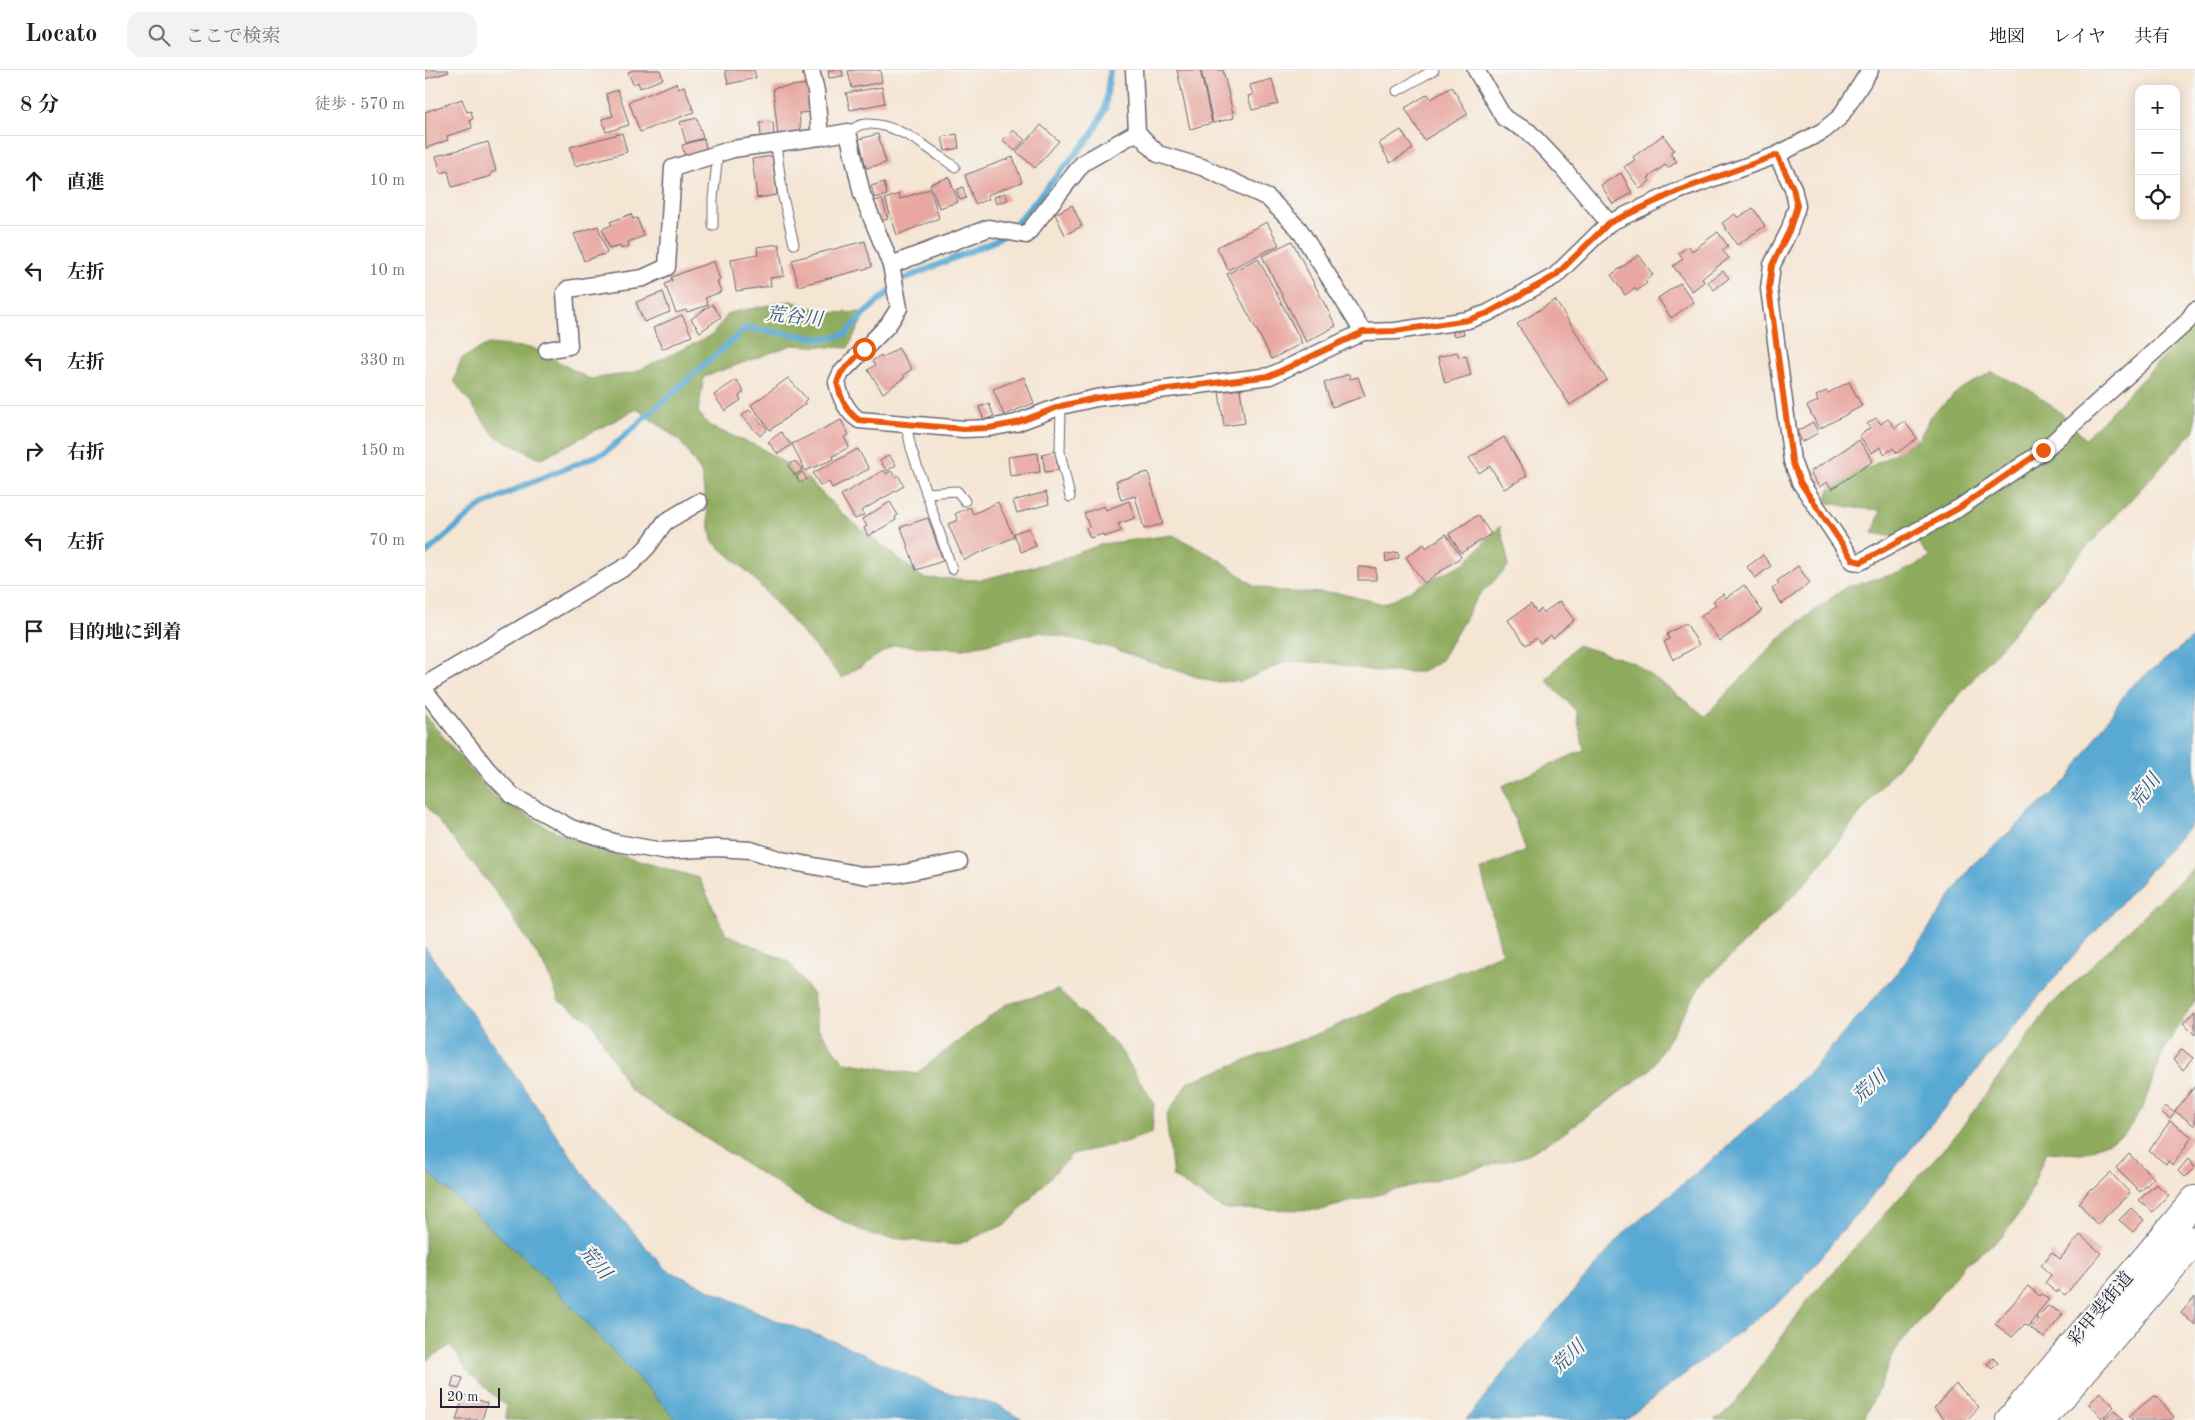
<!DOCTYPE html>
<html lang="ja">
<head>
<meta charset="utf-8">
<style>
	body { margin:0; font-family:"Old Standard TT","Noto Serif JP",serif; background:#f2f2f2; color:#202124 }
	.controls { position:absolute; right:15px; top:15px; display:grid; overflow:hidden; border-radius:10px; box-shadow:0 2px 12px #0003 }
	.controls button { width:45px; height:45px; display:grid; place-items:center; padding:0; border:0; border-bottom:1px solid #e0e0e0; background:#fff; color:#202124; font:25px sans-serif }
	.scale { position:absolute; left:15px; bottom:12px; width:60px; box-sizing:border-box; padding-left:5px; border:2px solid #22223b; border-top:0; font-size:14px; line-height:18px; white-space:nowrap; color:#22223b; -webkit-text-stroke:4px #f6f6f2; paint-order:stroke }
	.stop { position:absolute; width:15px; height:15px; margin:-11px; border:4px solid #ea580c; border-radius:50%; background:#fff }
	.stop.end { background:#ea580c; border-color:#fff; box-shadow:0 1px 5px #0008 }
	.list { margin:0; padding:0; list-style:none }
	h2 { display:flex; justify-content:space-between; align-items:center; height:65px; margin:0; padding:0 20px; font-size:21px }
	h2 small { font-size:16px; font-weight:400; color:#757577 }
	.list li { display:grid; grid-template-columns:32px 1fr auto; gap:15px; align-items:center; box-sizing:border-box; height:90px; padding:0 20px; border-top:1px solid #e0e0e0 }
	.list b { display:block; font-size:19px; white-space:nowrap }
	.list em { font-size:16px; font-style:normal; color:#757577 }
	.icon { flex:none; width:28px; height:28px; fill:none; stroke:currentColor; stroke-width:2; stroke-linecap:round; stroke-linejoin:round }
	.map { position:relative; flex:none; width:1770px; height:1350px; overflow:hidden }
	header { display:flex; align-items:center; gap:30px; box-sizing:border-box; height:70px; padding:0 25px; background:#fff; border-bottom:1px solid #e0e0e0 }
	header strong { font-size:24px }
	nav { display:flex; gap:28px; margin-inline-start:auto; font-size:18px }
	.search { width:350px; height:45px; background:#f2f2f2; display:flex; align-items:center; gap:12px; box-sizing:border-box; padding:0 18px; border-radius:15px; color:#757577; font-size:19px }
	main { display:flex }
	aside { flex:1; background:#fff }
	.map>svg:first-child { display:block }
</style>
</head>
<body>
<header>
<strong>Locato</strong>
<div class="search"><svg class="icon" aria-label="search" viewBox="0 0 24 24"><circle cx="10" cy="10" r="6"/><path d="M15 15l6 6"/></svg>ここで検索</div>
<nav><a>地図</a><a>レイヤ</a><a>共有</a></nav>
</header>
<main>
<aside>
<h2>8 分<small>徒歩 · 570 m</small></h2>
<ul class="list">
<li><svg class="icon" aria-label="ahead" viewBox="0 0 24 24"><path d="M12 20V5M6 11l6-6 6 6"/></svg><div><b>直進</b></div><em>10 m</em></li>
<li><svg class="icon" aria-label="left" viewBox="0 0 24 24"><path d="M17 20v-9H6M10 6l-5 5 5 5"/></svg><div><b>左折</b></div><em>10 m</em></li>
<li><svg class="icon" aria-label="left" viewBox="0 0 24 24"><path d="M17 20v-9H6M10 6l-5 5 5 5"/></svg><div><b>左折</b></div><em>330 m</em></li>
<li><svg class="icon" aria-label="right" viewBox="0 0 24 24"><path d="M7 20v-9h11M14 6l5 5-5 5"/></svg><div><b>右折</b></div><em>150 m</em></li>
<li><svg class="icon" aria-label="left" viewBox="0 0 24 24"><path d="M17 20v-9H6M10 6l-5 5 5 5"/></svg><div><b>左折</b></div><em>70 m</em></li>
<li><svg class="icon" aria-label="arrive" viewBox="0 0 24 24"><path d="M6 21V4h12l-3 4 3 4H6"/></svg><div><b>目的地に到着</b></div></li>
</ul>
</aside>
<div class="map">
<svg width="1770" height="1350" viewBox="0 0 1770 1350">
	<rect width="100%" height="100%" fill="#f6f6f2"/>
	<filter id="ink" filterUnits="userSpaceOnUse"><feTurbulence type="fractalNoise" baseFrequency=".02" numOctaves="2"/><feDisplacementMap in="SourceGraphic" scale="10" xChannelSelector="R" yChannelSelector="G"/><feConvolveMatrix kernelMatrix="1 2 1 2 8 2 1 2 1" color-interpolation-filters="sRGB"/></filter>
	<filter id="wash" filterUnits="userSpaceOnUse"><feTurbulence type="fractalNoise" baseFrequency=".0096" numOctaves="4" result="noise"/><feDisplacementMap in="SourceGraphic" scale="20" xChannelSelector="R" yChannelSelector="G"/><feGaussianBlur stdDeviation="1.12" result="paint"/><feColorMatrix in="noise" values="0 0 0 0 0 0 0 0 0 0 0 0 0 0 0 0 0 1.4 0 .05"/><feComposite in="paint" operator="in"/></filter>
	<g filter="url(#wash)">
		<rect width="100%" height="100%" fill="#f5e5d3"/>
		<g fill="#8fab5d" stroke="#58664c">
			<path d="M365,231l38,12 38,-1 -18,36 -56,-3 -88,32 -6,35 13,15 48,20 45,28 39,39 80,64 57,2 76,-19 46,-17 71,-9 47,25 35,26 29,6 54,1 46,11 82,-42 34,-36 6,21 2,20 -31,31 -36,62 -19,12h-42l-49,-9 -43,-2 -46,20 -28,1 -65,-20 -36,-14 -72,-16 -78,17 -69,-4 -52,33 -92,-104 -38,-33 -11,-69 -21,-31 -43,-32 -97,50 -46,-24 -40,-54 7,-22 27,-15 45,4 57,31 43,-6 79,-38 17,-22z"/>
			<path d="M1770,254v106l-120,130 -191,223 -77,99 -106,103 -51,85 -86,63 -39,23 -205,54 -97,-1 -50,-32 -7,-61 22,-34 134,-50 180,-79 -21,-83 45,-20 -24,-64 82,-36 -8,-39 -30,-31 31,-35 58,18 70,53 81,-84 60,-45 56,-15 28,-14 -13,-17 -44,-8 8,-23 -26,-2 -30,-6 10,-25 34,-9 50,-29 13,-25 30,-26 30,-16 38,18 29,21 26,28z"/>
			<path d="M0,645l66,79 59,35 64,25 85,24 27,56 63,28 24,33 5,33 26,34 72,12 89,-69 53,-15 61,58 35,55 -2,30 -30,10 -50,11 -65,70 -51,21 -83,-9 -63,-31 -180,-115 -38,-68 -33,-21 -12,-31 -49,-75 -73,-91z"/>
			<path d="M1770,796v134l-33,54 -19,53 -19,28 -42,19 -36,-2 -21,53 -23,32 -38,28 -69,86 -31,69h-150l16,-10 80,-113 146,-162 95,-130z"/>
			<path d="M0,1100l114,101 138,149h-171v-14l-39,-35 -16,-26 -26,16z"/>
		</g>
		<g fill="#58a9d3" stroke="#3d6687">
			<path d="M1770,566v184l-139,156 -265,316 -166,128h-159l46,-58 114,-131 92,-76 93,-84 94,-108 66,-96 98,-89 59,-89z"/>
			<path d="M0,877l163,233 77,89 108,50 69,25 99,47 59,15 22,14h-345l-138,-149 -114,-101z"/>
		</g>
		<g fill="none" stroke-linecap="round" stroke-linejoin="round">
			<path stroke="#58a9d3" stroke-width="6" d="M0,484l54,-47 48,-23 79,-32 140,-124 78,11 22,-5 20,-22 38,-33 91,-38 19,-15 77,-90 14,-27 5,-39"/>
		</g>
		<g id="blocks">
			<g fill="#e8a8a1">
				<path d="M0,0h23l1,2 -24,7z"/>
				<path d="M209,0h26l3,9 -23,9 -2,-6 -5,2 -5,-12z"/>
				<path d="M300,0h29l2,8 -28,6z"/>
				<path d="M403,0h14l1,6 -14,2z"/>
				<path d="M430,0h25l2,12 -30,6 -4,-17z"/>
				<path d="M752,0h23l12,53 -22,6z"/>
				<path d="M776,0h22l11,48 -21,5z"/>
				<path d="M847,9l6,25 -26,6 -4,-14 5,-1 -3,-10z"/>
				<path d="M251,13l2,6 6,-3 10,26 -54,20 -11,-30z"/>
				<path d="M383,14l3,28 -12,1 2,21 -23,3 -5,-49z"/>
				<path d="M457,17l3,16 -35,7 -4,-17z"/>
				<path d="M1027,17l16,27 -44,26 -19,-32 23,-14 3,5z"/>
				<path d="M193,20l11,35 -23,7 -4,-13 11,-3 -7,-22z"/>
				<path d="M37,29l5,13 4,-1 2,8 -3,1 2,8 -25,8 1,4 -22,8 -1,-36z"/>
				<path d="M272,48l6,20 -17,5 -6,-21z"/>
				<path d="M348,52l1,15 -13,1 -1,-15z"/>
				<path d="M616,55l18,16 -24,27 -18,-16z"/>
				<path d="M588,60l12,10 -10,11 -12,-11z"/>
				<path d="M976,60l12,19 -23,14 -11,-20z"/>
				<path d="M197,63l5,19 -52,14 -5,-19z"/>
				<path d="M453,64l8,29 -20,5 -7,-29z"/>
				<path d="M532,64l2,14 -14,3 -3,-14z"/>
				<path d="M1238,65l11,15 -4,3 7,9 -9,6 -3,-3 -17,13 2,3 -10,8 -16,-22 11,-7 -2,-3z"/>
				<path d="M279,69l3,13 -22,5 -3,-12z"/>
				<path d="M63,72l8,29 -5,2v3l-39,11 -4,-16 -7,2 -5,-17z"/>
				<path d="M347,86l5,39 -20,3 -5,-39z"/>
				<path d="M588,87l9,25 -35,13 2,4 -14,5 -10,-29z"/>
				<path d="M1196,103l11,20 -19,11 -12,-19z"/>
				<path d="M524,107l9,25 -19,6 -9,-24z"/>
				<path d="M459,112l3,13 -12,3 -4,-12z"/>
				<path d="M538,117l3,11 -6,2 -4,-10z"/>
				<path d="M505,119l9,29 -42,17 -12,-36 14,-5 1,5z"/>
				<path d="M580,123l3,7 -12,4 -2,-7z"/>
				<path d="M457,129l6,20 -8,2 -6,-20z"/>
				<path d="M647,135l10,21 -17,9 -10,-21z"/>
				<path d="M1328,138l12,18 -28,19 -15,-22 13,-9 3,4z"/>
				<path d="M206,144l2,5 4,-1 7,18 -16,6 1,4 -8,3 -1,-3 -11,3 -7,-20 10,-4 -2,-3z"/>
				<path d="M842,152l12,23 -51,25 -11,-23z"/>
				<path d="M173,156l9,27 -23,8 -10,-27z"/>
				<path d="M1293,162l10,14 -6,4 7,8 -27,20 2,4 -12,9 -19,-25 10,-7 -4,-6 10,-7 3,5z"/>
				<path d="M440,171l7,26 -74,19 -6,-26z"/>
				<path d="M867,171l44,85 -30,16 -44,-86z"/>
				<path d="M354,174l5,32 -14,2 1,8 -35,5 -5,-32 27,-5 -1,-7z"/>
				<path d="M1214,185l14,20 -8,6 2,2 -10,8 -2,-3 -10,7 -14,-20z"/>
				<path d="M833,188l44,85 -30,16 -45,-85z"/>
				<path d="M289,191l6,19 -3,1 4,11 -16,6 3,7 -21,7 -1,-2 -10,3 -11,-29 7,-3 -1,-4z"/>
				<path d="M1298,201l6,7 -15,12 -6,-8z"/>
				<path d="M1255,213l14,19 -23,16 -13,-20z"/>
				<path d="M238,222l7,20 -26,10 -8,-20z"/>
				<path d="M1130,230l52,80 -37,25 -53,-81z"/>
				<path d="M287,234l9,13 -21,15 -9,-13z"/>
				<path d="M257,245l10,21 -30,13 -9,-21z"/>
				<path d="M1036,254l3,10 -10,2 -3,-9z"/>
				<path d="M473,278l14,21 -9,6 2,2 -22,16 -15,-23 7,-5 -3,-4 9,-6 1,3z"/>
				<path d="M1032,282l2,5 7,-2 5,20 -26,8 -7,-26z"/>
				<path d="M924,304l1,5 8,-2 7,19 -33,11 -8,-24z"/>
				<path d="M599,307l10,26 -30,12 -11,-26z"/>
				<path d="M363,308l19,21 -3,3 1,2 -35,26 -19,-25z"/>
				<path d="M311,310l8,12 -5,4 2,4 -16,11 -11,-16z"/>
				<path d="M1424,312l13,24 -43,23 -12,-23 11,-5 -2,-5 10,-5 2,2z"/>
				<path d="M815,319l5,34 -21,3 -5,-34z"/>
				<path d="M564,334l5,12 -10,4 -5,-13z"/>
				<path d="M324,340l18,19 -7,7 -18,-20z"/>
				<path d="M1451,348l5,6 7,-5 7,9 9,-7 13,17 -20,15 -4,-5 -8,6 -5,-7 -8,6 -13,-17 11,-8 -3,-4z"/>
				<path d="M416,350l8,15 -5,2 5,10 -16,9 1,3 -29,12 -13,-27z"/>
				<path d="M1388,352l5,11 -16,9 -5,-11z"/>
				<path d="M356,362l10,13 -13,9 -10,-12z"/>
				<path d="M1079,367l23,39 -23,13 -14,-23 -11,7 -10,-15z"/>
				<path d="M1434,370l14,21 -41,28 -5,-7 -8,5 -9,-15z"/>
				<path d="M433,379l11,20 -37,19 -3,-6 -9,4 -7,-13z"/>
				<path d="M630,381l3,19 -13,2 -3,-18z"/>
				<path d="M613,383l2,19 -30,4 -2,-19z"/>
				<path d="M464,385l7,10 -9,6 -7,-10z"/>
				<path d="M370,391l7,9 -7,5 -7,-9z"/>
				<path d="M459,400l2,4 5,-3 4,6 3,-2 6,11 -43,25 3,4 -9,4 -14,-24z"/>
				<path d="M377,402l5,7 -6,4 -5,-6z"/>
				<path d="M723,402l15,52 -19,5 -9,-33 -14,4 -5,-19z"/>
				<path d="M621,422l3,12 -32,9 -4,-12z"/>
				<path d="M704,431l6,17 -17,6 3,7 -17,6 -1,-3 -13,4 -4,-10 3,-1 -5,-14 20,-7 2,4z"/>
				<path d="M465,432l8,13 -3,2 1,3 -28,16 -4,-8 3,-2 -5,-7z"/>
				<path d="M573,432l16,35 -50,23 -16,-36 10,-4 -3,-6 15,-7 3,7z"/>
				<path d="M1053,445l13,19 -30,19 -12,-19z"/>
				<path d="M503,448l15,43 -27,9 -15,-43z"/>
				<path d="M604,458l7,18 -15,6 -7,-19z"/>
				<path d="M1021,464l15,23 -37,26 -18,-26 18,-13 2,4z"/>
				<path d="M973,482l1,6 -13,4 -1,-7z"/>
				<path d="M1338,485l8,11 -16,12 -8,-11z"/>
				<path d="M1373,496l12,17 -28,21 -10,-15 7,-5 -2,-3z"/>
				<path d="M933,497l18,1v12h-18z"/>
				<path d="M1319,515l18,26 -42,30 -19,-25 15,-11 -3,-4 10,-7 3,4z"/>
				<path d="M1135,531l14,19 -21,18 -2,-3 -11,8 -4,-5 -10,7 -18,-25 23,-16 6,9 4,-4 2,4z"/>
				<path d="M1261,553l13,22 -26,15 -9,-18 5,-3 -2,-5z"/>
				<path d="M1770,940v25l-12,-12z"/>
				<path d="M1757,979l11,9 -10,12 -10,-10z"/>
				<path d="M1770,1016v40l-20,-15z"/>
				<path d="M1740,1036l10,7 -5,6 -9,-7z"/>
				<path d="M1745,1051l22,16 -19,28 -5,-4 -2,3 -17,-13z"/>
				<path d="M1704,1084l25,24 -14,14 -24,-24z"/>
				<path d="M1763,1089l7,8 -10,10 -7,-6z"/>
				<path d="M1686,1103l19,20 -33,32 -18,-22 12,-15 2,2z"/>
				<path d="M1731,1114l13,11 -16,17 -14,-12z"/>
				<path d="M1706,1138l13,12 -11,12 -14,-12z"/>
				<path d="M1655,1165l21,18 -36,42 -7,-5 -1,3 -12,-10 6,-8 -10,-9 11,-14 8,7z"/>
				<path d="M1603,1216l12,10 2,-2 7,5 -19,24 1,1 -2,3 -4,-3 -13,13 -17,-13z"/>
				<path d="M1770,1227v28l-14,-12z"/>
				<path d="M1623,1236l15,8 -19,24 -13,-10 7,-9 -2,-1z"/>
				<path d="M1568,1288l5,5 -6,6 -5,-5z"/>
				<path d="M29,1306l9,2 -4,11 -8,-2z"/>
				<path d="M1531,1314l23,23 -12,13h-21l-12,-12z"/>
				<path d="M1676,1322l13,15 -10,9 1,2 10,-8 8,10h-24l3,-2 -13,-14z"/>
				<path d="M39,1325l23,8 -5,17h-26z"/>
				<path d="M1729,1326l4,1 16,20 -3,3h-39l-3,-4z"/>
			</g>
		</g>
	</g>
	<g filter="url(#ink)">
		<use href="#blocks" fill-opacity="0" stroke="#6c6670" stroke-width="1"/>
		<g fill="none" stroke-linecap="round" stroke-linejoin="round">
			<g stroke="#6c6670" stroke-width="11">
				<g id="lane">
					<path d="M972,21l37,-21"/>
					<path d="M423,62c5,-3 11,-8 17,-8 33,-2 65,26 90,43"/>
					<path d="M351,75l7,52 11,47"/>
					<path d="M288,156v-27l5,-46"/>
					<path d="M636,336l-1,46 10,45"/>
					<path d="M481,354l5,24 41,121"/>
					<path d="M501,423l31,-2 8,10"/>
				</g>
			</g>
			<g stroke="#6c6670" stroke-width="19">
				<g id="street">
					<path d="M386,0l5,21 4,46 28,-5 14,62 29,71 8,43 -11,17 -47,48 -4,9c3,15 9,29 22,38l105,9 25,-1 27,-5 45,-17 35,-8 174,-22 93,-44 33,-1 72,-11 20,-7 67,-37 54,-53 69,-32 99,-36 46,-24 17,-14 30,-47"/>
					<path d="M709,0l3,62 21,22 44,13 66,31 31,31 64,103"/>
					<path d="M1051,0l28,48 25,14 33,35 47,56"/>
					<path d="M1352,85l16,33 4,18 -8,25 -17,34 -3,24 23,172 8,21 53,79 7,1 99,-54 84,-57 144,-129 8,-12"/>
					<path d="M466,195l98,-37 37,7 57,-72 54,-31"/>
					<path d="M122,280l22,-4 -4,-53 3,-4 75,-11 24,-11 6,-99 60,-19 87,-12"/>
					<path d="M0,615l207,-122 16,-17 17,-24 34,-20"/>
					<path d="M0,621l62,78 26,27 58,32 46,15 45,8 55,-3 34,2 31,10 85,16 32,-2 60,-12"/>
				</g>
			</g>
			<g stroke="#6c6670" stroke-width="30">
				<g id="highway">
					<path d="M1585,1350l185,-220"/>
					<path d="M1616,1350l154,-180"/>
				</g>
			</g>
			<use href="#lane" stroke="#fff" stroke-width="9"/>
			<use href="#street" stroke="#fff" stroke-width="16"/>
			<use href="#highway" stroke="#fff" stroke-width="28"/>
		</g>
	</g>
	<g fill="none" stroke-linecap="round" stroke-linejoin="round" filter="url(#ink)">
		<path stroke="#ea580c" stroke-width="6" d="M439,279l-23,24 -4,9c3,15 9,29 22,38l105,9 25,-1 27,-5 45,-17 35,-8 174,-22 93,-44 32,-1 73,-11 20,-7 67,-37 54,-53 69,-32 99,-36 16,33 4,18 -8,25 -17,34 -3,24 23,172 8,21 53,78 8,2 98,-54 84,-58"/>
	</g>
	<g text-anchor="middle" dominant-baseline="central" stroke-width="4.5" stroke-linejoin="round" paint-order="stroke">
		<g font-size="18" fill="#22223b" stroke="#f6f6f2">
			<text transform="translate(1676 1239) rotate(-50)">彩甲斐街道</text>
		</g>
		<g font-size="19" font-style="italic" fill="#385878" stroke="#f6f6f2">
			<text transform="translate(369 248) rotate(6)">荒谷川</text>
			<text transform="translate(1721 722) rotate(-53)">荒川</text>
			<text transform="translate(1445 1018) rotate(-42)">荒川</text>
			<text transform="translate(169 1193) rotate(49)">荒川</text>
			<text transform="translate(1144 1288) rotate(-44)">荒川</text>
		</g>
	</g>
</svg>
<div class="controls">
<button>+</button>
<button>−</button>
<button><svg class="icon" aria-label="locate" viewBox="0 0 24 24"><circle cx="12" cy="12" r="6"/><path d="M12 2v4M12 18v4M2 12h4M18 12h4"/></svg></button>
</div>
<div class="scale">20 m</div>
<div class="stop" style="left:439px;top:279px"></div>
<div class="stop end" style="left:1618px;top:380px"></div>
</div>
</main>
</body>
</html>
